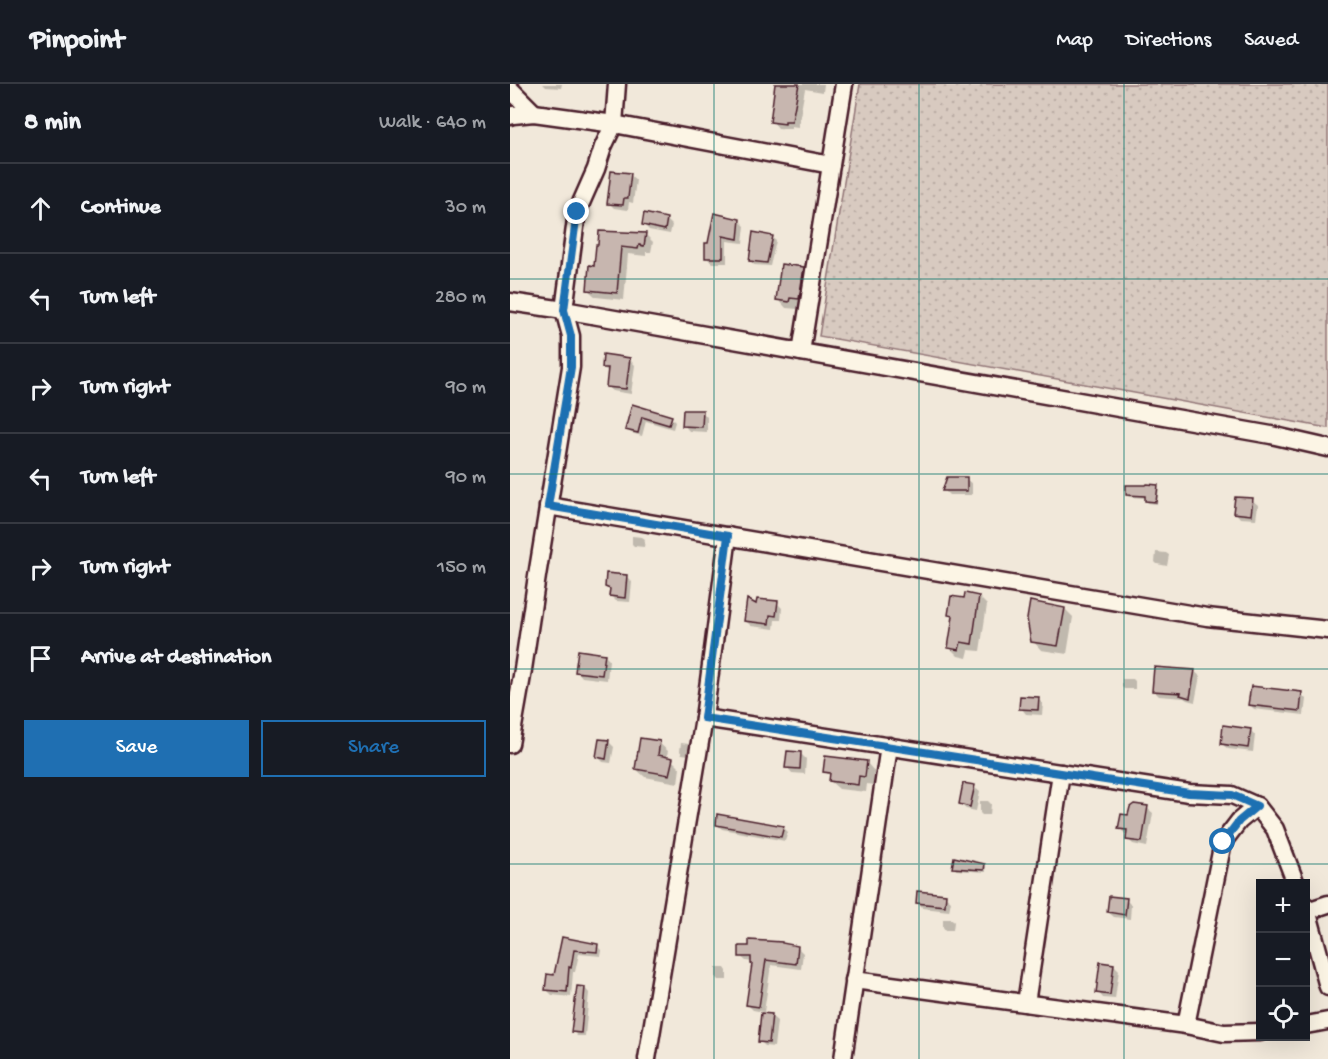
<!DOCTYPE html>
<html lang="en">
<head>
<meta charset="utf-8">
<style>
	body { margin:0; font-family:"Gochi Hand",sans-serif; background:#20242c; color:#f1f3f6 }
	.controls { position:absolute; right:18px; bottom:18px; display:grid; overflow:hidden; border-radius:0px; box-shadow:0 6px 24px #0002 }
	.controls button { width:54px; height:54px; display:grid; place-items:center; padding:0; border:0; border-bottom:2px solid #363941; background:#171b24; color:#f1f3f6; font:30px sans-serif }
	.stop { position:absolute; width:18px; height:18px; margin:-14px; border:4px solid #1f6fb2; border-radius:50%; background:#fff }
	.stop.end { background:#1f6fb2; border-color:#fff; box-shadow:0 2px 6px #0008 }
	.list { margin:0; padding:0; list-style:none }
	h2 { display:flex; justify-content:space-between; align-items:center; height:78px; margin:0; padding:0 24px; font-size:26px }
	h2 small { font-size:20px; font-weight:400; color:#9ea1a6 }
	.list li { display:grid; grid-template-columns:39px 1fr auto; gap:18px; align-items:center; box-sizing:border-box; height:90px; padding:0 24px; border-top:2px solid #363941 }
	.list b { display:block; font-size:22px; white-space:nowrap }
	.list em { font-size:20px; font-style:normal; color:#9ea1a6 }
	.actions { display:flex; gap:12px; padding:18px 24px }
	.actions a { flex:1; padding:14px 0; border:2px solid #1f6fb2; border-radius:0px; text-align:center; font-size:21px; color:#1f6fb2 }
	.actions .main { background:#1f6fb2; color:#fff }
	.icon { flex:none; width:33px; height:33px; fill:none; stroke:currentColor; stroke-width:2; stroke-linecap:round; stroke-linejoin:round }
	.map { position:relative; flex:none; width:818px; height:975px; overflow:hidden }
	header { display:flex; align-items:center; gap:36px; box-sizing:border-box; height:84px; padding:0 30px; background:#171b24; border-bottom:2px solid #363941 }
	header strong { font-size:28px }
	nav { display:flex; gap:33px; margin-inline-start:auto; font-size:21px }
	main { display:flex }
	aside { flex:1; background:#171b24 }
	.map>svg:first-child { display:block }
</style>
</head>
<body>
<header>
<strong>Pinpoint</strong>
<nav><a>Map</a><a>Directions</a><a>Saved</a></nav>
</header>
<main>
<aside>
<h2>8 min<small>Walk · 640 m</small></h2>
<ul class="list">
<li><svg class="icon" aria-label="ahead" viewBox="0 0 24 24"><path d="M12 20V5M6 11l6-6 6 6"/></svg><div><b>Continue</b></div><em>30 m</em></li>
<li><svg class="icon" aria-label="left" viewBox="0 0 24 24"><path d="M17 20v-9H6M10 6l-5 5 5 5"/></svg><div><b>Turn left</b></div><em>280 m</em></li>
<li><svg class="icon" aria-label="right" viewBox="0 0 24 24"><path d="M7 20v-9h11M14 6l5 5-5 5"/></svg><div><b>Turn right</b></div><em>90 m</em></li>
<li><svg class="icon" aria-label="left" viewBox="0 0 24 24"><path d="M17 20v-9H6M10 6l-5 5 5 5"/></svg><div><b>Turn left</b></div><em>90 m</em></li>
<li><svg class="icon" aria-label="right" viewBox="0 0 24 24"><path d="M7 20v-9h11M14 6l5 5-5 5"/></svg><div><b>Turn right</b></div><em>150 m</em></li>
<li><svg class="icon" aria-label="arrive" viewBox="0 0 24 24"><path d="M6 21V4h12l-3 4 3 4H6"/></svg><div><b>Arrive at destination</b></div></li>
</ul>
<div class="actions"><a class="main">Save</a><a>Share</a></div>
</aside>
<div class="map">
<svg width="818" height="975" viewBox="0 0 818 975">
	<defs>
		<pattern id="grass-dots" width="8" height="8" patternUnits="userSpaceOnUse" patternTransform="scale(1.5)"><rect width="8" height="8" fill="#d8cac0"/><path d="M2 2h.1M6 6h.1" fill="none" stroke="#bbada5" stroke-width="1.8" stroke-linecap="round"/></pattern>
	</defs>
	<rect width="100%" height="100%" fill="#f1e8da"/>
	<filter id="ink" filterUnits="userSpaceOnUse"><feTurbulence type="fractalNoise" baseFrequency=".0167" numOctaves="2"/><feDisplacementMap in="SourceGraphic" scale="12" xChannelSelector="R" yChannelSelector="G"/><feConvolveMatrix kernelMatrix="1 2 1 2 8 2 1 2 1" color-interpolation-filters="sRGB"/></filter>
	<g filter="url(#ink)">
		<path fill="url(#grass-dots)" stroke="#917476" stroke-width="1.5" d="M350,0h468v344l-509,-92z"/>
		<g fill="#0003">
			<path d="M33,0h19l-1,4 -15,-1z"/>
			<path d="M266,0h48l-1,8 -18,-3 -7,38 -7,-1v3l-13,-1 -6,-7z"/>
			<path d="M120,91l6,5 -3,23 -4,-1 -1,8 -14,-2 -5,-5z"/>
			<path d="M156,135l6,6 -2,9 -21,-4 -6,-6z"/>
			<path d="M229,136l6,6 -2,17 -16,-2v22h-15l-6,-6v-13z"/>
			<path d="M135,150l8,8 -2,10h-5v4l-18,-2 -4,46 -28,-3 -8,-7 7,-23 2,-20z"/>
			<path d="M262,154l4,3 -6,25 -16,-1 -3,-4z"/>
			<path d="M293,184l9,9 -5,30 -9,-1v3l-12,-1 -8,-9z"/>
			<path d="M119,275l6,6 -4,29 -18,-3 -6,-5 2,-13 -6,-6z"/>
			<path d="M123,322l38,12 4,4 -2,7 -27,-8 -4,15 -11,-3 -4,-4z"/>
			<path d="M192,328l5,5v15l-18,-1 -5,-6z"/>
			<path d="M456,395l6,5v11h-23l-5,-5z"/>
			<path d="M647,402l2,3 -2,15 -9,-1 -2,-2 1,-3 -18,-1 -2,-2z"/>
			<path d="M742,416l6,5 -2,14 -16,-1 -5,-6z"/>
			<path d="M122,452l10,1 3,2 -1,8 -10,-1 -2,-2z"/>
			<path d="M646,468l10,1 3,2 -2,11 -10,-2 -2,-2z"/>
			<path d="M116,492l6,6 -2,20 -14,-1 -5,-5v-5l-4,-4z"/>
			<path d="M469,513l8,8 -7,46 -11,-1 -2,8 -9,-2 -8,-8 4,-29 -4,-5 15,-14z"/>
			<path d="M267,519l5,5 -1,12h-6l-1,9 -23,-3 -5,-5 12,-15z"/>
			<path d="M555,525l8,8 -6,37 -26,-4 -8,-9z"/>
			<path d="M94,571l5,5 -2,20 -25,-3 -5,-6z"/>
			<path d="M684,587l6,5 -5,26 -8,-2 -3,-2 -25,-2 -5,-5z"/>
			<path d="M612,595h11l2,2v8h-11l-2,-2z"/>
			<path d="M791,610l5,5 -2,16 -50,-6 -5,-5z"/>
			<path d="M528,615l5,5 -1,11 -16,-1 -5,-6z"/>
			<path d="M740,646l5,5 -2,17 -25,-3 -6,-5z"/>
			<path d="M99,658l5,5 -3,16 -8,-1 -6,-6z"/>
			<path d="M149,659l9,8 -2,8 6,1 8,8 -2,15 -33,-6 -9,-8z"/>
			<path d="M171,659l8,1 2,2 -2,9 -7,-1 -2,-3z"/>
			<path d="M291,670l5,5 -1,15 -13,-1 -5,-6z"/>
			<path d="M356,678l8,9 -1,14 -6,-1 -1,8 -27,-3 -9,-8 1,-4 -6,-6z"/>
			<path d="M464,703l6,5 -4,19 -10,-2 -6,-5z"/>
			<path d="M470,717h8l3,3 -1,11h-8l-2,-2z"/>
			<path d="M637,724l6,5 -6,34 -14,-3 -5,-5v-5h-3l-5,-6 9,-11z"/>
			<path d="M207,741l66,2 5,5 -3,9 -63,-12z"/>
			<path d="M474,781l2,2v5l-30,-2 -2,-3z"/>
			<path d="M435,812l6,5 -2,10 -26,-3 -5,-5z"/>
			<path d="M616,816l5,5 -1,14 -16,-2 -6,-5z"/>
			<path d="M433,835h9l2,3 -1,8h-8l-2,-3z"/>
			<path d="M53,855l34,7 5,5 -1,5 -22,-2 -4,18h-2l-2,25 -19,-2 -5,-5 8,-13z"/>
			<path d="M287,863l6,6 -2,16 -30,-4 -7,47 -11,-2 -5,-5 4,-43 -6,-1 -6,-5z"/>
			<path d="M604,881l5,5 -4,29 -12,-1 -5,-6z"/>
			<path d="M206,884h9l2,3v9h-9l-2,-2z"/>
			<path d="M75,904l4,5 -4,43h-8l-4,-5z"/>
			<path d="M261,932l6,5 -3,26 -9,-1 -5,-5z"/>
		</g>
		<g fill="#c7b6af" stroke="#4a1f2b" stroke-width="1.5">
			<path d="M265,0h24l-7,37h-7v3l-15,-2z"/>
			<path d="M101,87l20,2 -3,25h-4l-1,7 -16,-1z"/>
			<path d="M134,129l23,5 -2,12 -23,-5z"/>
			<path d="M204,129l26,6 -2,20 -15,-3v22h-18v-15h3z"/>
			<path d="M89,147l47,2 -2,13 -5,-1 -1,4 -17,-2 -4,46 -30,-3 2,-25 5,1 2,-21h2z"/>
			<path d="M243,148l20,4 -6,27 -18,-2z"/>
			<path d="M271,180l23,3 -5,32 -9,-1 -1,4 -13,-2z"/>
			<path d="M93,270l27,4 -4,31 -20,-2 2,-19h-6z"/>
			<path d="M122,320l40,12 -3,9 -27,-8 -4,16 -13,-3z"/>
			<path d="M173,326h20l-1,17 -20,-1z"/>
			<path d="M437,393h20v14h-25z"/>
			<path d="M637,400l11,1 -2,17 -11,-1v-5l-19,-1v-10h20z"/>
			<path d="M725,413l18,1 -2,17 -18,-2z"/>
			<path d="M96,489l21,2 -2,23 -16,-2 1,-7 -5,-2z"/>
			<path d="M455,509l14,3 -7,48 -11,-2 -2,8 -11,-2 5,-32 -5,-1 3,-19 13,2z"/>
			<path d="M237,515l9,5 1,-5 21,2 -2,15 -6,-1 -1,9 -25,-3z"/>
			<path d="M520,517l35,7 -7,38 -27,-4 -4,-23z"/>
			<path d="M68,566l27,4 -3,21 -27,-3z"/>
			<path d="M644,583l41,3 -5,28 -10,-3 1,-2 -29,-2z"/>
			<path d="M741,602l51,6 -2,19 -52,-6z"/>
			<path d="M510,612l19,1 -1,13 -19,-1z"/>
			<path d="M713,641l28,4 -3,19 -27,-4z"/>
			<path d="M130,654l20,3 -2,14 15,3 -4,17 -34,-6z"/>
			<path d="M89,655l10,1 -3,19 -10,-2z"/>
			<path d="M277,667l14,1 -1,17 -15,-1z"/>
			<path d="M315,672l42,5 -2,16 -6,-1 -1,9 -29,-4 1,-8 -7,-1z"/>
			<path d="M453,699l12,2 -5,22 -11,-3z"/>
			<path d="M624,720l14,2 -6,36 -16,-2 1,-10 -9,-1 3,-15 7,1 2,-8z"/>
			<path d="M207,730l67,12 -3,11 -65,-12z"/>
			<path d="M444,773l31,7 -1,6 -32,-2z"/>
			<path d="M407,807l29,3 -1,12 -29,-3z"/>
			<path d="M599,812l18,2 -2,17 -18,-3z"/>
			<path d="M52,853l36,7 -1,8 -23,-2 -3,18 -2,-1 -2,25 -22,-2 2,-16 7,1z"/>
			<path d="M239,856l33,2v1l16,3 -2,18 -30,-4 -7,47 -13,-2 6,-41h-1v-7h-12v-11h10z"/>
			<path d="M590,878l14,2 -4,31 -14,-2z"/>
			<path d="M67,902l8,1 -4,46 -10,-1z"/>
			<path d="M251,929l11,1 -3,29 -11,-1z"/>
		</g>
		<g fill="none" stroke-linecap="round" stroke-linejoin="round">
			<g stroke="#4a1f2b" stroke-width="21">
				<g id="minor">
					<path d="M0,5l24,24"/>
					<path d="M0,32l3,-1 21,-2 80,11 217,41"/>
					<path d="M0,218l54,8 707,125 57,13"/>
					<path d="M291,268l43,-268"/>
					<path d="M38,422l659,111 121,13"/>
					<path d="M194,634l485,75 43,2 25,11 18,23 21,55"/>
					<path d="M0,660l12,-68 15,-100 34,-209v-31l-7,-26 13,-98 19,-43 7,-22 11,-23 3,-40"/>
					<path d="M796,822l22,81"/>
					<path d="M797,827l21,-7"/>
					<path d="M344,896l332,45 38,8 36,-1"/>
					<path d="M516,919l35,-230"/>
					<path d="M676,941l37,-183 16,-21 18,-15"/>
					<path d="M796,941l22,-4"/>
					<path d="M137,975l57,-341 24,-182"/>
					<path d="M333,975l46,-313"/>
				</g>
			</g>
			<use href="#minor" stroke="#fcf5e5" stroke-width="16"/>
		</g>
	</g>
	<g fill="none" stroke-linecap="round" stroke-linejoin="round" filter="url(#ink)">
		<path stroke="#1f6fb2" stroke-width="8" d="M67,128l-13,98 7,26v31l-23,139 180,30 -24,182 485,75 43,2 25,11 -18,15 -16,21"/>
	</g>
	<path fill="none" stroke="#0f766e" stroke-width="1.5" stroke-opacity="0.55" d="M204,0v975M409,0v975M614,0v975M0,195h818M0,390h818M0,585h818M0,780h818"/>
</svg>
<div class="controls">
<button>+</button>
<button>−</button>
<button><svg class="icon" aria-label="locate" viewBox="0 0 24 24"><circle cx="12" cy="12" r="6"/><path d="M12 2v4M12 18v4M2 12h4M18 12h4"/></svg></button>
</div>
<div class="stop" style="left:713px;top:758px"></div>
<div class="stop end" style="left:67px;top:128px"></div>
</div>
</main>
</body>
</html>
